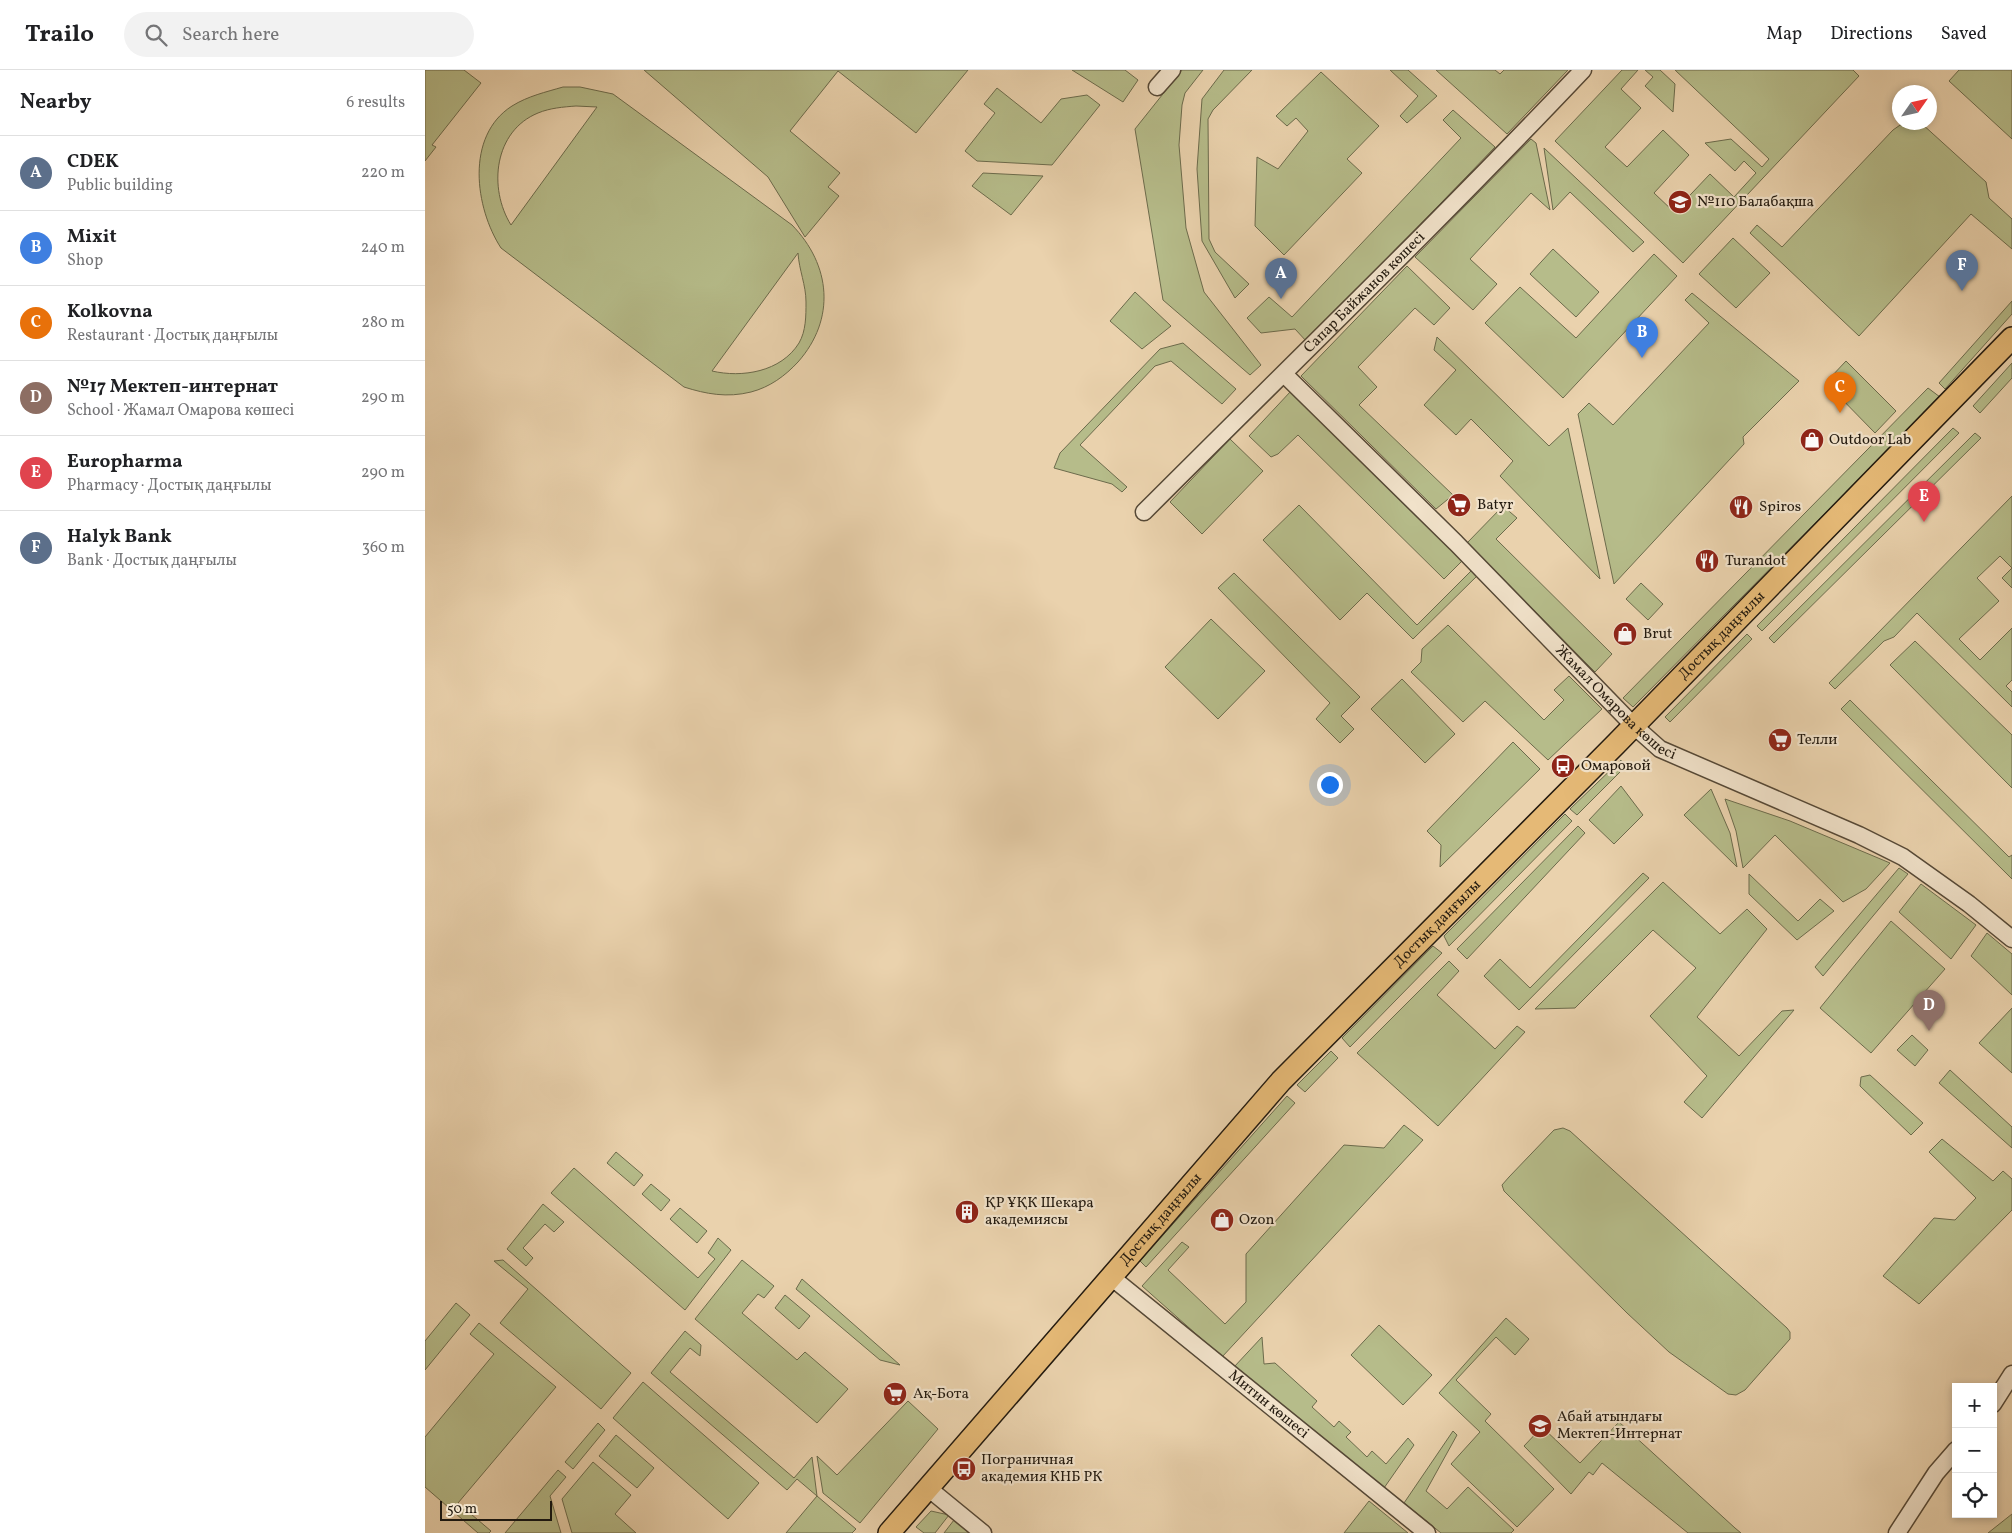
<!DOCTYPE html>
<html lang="en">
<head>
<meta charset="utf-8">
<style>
	body { margin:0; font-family:Vollkorn,serif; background:#f2f2f2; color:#202124 }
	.controls { position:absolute; right:15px; bottom:15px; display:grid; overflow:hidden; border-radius:0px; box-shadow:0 2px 8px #0003 }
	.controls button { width:45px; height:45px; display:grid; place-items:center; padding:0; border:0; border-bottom:1px solid #e0e0e0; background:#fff; color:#202124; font:25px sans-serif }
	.compass { position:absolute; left:1467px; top:15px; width:45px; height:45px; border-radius:50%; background:#fff; box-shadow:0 2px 8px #0003; rotate:56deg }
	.scale { position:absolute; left:15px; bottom:12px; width:112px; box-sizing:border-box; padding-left:5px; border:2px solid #231a0f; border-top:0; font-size:14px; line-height:18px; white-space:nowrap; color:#231a0f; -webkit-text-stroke:4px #f1e2ca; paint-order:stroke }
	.you { position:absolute; left:904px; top:714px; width:18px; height:18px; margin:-12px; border:4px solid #fff; border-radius:50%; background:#1a73e8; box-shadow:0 0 0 8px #1a73e833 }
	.badge { display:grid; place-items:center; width:32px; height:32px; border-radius:50%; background:#8f2418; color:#fff; font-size:16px; font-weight:700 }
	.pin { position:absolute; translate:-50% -41px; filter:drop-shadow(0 1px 2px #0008) }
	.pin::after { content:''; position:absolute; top:26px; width:18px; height:15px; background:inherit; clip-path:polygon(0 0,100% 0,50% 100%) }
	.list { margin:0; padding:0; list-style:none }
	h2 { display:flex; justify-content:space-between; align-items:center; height:65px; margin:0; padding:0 20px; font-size:21px }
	h2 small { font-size:16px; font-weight:400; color:#757577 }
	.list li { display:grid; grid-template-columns:32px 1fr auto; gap:15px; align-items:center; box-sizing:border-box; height:75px; padding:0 20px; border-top:1px solid #e0e0e0 }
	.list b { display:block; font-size:19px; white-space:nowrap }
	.list p { margin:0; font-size:16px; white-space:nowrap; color:#757577 }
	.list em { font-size:16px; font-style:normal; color:#757577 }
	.icon { flex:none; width:28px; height:28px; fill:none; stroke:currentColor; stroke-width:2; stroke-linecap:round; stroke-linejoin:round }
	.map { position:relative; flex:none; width:1587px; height:1463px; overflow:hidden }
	header { display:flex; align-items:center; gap:30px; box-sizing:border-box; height:70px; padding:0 25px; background:#fff; border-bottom:1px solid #e0e0e0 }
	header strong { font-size:24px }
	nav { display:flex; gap:28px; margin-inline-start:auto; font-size:18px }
	.search { width:350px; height:45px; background:#f2f2f2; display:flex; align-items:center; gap:12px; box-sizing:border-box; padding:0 18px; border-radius:28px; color:#757577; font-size:19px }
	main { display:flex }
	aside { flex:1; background:#fff }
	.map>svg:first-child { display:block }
</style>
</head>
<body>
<header>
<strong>Trailo</strong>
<div class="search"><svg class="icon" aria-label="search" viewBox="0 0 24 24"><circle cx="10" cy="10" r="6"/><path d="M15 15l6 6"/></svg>Search here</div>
<nav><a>Map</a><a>Directions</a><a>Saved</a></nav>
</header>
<main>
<aside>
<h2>Nearby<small>6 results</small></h2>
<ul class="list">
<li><span class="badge" style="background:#5c6f8a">A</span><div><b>CDEK</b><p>Public building</p></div><em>220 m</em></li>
<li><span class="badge" style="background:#3f7fe0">B</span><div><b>Mixit</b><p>Shop</p></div><em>240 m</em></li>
<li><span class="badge" style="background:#e8710a">C</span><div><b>Kolkovna</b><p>Restaurant · Достық даңғылы</p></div><em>280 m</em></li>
<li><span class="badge" style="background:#8d6e63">D</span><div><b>№17 Мектеп-интернат</b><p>School · Жамал Омарова көшесі</p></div><em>290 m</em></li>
<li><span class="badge" style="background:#e0444e">E</span><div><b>Europharma</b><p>Pharmacy · Достық даңғылы</p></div><em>290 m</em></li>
<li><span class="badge" style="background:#5c6f8a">F</span><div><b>Halyk Bank</b><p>Bank · Достық даңғылы</p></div><em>360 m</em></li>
</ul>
</aside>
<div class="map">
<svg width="1587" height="1463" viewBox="0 0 1587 1463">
	<rect width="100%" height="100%" fill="#ead2ad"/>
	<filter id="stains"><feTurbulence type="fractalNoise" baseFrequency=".004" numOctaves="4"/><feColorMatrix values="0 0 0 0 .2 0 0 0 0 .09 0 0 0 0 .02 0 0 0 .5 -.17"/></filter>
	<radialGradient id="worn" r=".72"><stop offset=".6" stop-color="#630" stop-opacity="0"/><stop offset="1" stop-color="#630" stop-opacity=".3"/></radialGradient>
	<g fill="#b6bc8a" stroke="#6c6b4c" fill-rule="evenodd">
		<path d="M0,0h39l17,13 -49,62 4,2 -11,14z"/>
		<path d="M219,0h324l-52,63 -78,-62 -48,60 50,42 -12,14 11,9 -34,41 -37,-60z"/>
		<path d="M647,0h53l13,10 -15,22z"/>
		<path d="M757,0h21l-18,23 -3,12 -3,40 7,83 18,64 57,73 -11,10 -87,-75 -28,-171z"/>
		<path d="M799,0h28l-39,40 -5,9 1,120 6,13 34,32 -14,14 -33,-57 -5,-72 5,-70z"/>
		<path d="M965,0h18l29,26 -30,27 -7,-7 18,-20z"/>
		<path d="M1011,0h59l5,4 4,-4h64l-61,64z"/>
		<path d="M1197,0h16l-17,19 20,19 -36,39 22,20 36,-37 26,25 -35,38 20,19 36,-38 24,23 22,-24 -12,-12 -9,10 -30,-28 26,-4 31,28 7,-8 -94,-89h178l6,6 -176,187 -128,-122z"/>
		<path d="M1220,0h15l15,14 -2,28 -28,-26 8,-9z"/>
		<path d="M1534,0h53v69l-63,-58z"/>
		<path d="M896,2l58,54 -32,33 15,14 -78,82 -29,-29 2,-69 21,12 30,-38 -12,-13 -9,8 -11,-10z"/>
		<path d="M138,17h17l33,7 179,131c39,40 44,94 6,137 -13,14 -28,25 -47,30 -24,6 -45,2 -67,-5l-183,-139c-26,-40 -36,-112 11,-142 16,-10 34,-14 51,-19zM151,36l21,1 -86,118c-23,-37 -17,-94 27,-112 12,-5 25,-6 38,-7zM373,183c1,17 8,32 8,49 0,14 0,29 -7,41 -18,29 -57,35 -87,28z"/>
		<path d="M572,18l44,35 20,-24 26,-4 13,10 -48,60 -75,-4 -12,-10 30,-38 -11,-9z"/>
		<path d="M1028,40l42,37 -188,195 -12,-13 -34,4 -14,-15 22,-21 23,20 169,-179 -18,-18z"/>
		<path d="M1478,53h18l65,59 3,16 23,21v30l-41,-35 -112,122 -109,-103 7,-8 25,22 111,-117z"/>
		<path d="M1106,69l5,4 14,67 -19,-17 -61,66 27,25 -24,26 -58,-53z"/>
		<path d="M1119,78l100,94 -11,10 -63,-60 -17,18z"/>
		<path d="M558,103l60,3 -32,39 -39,-29z"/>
		<path d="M1308,168l37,35 -34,35 -37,-34z"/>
		<path d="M1128,179l46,43 -23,25 -46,-43z"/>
		<path d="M1229,184l23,22 -114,122 -78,-75 35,-36 56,51z"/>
		<path d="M982,196l43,42 -16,17 -19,-17 -57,59 19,20 -18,18 94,90 -17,14 -135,-133z"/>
		<path d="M710,222l36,34 -29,23 -32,-28z"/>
		<path d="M1267,223l107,88 -56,56 1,7 -130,140 -36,-170 11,-11 24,22 96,-102 -24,-23z"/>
		<path d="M1587,231v13l-67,75 -6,-6z"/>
		<path d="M1012,267l112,109 19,-18 32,151 -100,-103 13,-15 -42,-42 -15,16 -32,-30 32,-35 -22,-20z"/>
		<path d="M758,273l53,46 -14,15 -51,-43 -16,5 -75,79 47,42 -5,5 -10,-8 -58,-16 6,-15 100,-104z"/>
		<path d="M1421,291l50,50 -21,22 -43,-44 -2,-11z"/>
		<path d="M1587,293v15l-32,35 -7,-7z"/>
		<path d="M1503,318l12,9 -307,310 -10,-9z"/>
		<path d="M866,321l171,170 -18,18 -146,-144 -20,19 -7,3 -22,-21z"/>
		<path d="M1528,358l6,5 -197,198 -5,-5z"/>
		<path d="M1550,363l6,5 -207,205 -5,-5z"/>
		<path d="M805,369l33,32 -61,63 -32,-32z"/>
		<path d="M1587,426v92l-10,-10 10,-10 -12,-12 -23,22 22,23 -40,38 21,21 32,-32v52l-6,6 6,6v15l-95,-94 -23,24 -10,4 -49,48 -6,-6z"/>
		<path d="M874,435l118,120 55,-55 6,5 -65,64 -46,-46 -27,27 -77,-80z"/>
		<path d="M1078,436l14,12 -21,21 116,115 -17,18 -128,-129z"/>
		<path d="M809,503l126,124 -19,19 13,13 -14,14 -24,-24 14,-16 -112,-115z"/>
		<path d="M1216,513l22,21 -15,16 -22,-21z"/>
		<path d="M786,549l54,52 -47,48 -53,-52z"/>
		<path d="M1023,555l96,95 20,-20 -10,-10 15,-14 33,33 -54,51 -63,-59 -22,21 -52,-50 10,-10 1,-13z"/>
		<path d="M1322,564l5,5 -82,83 -5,-5z"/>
		<path d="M1490,571l97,94v53l-122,-123z"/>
		<path d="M977,609l53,55 -30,29 -54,-54z"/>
		<path d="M1425,630l159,157 3,-2v24l-171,-170z"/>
		<path d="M1088,672l27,27 -100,98 1,-22 -14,-14z"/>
		<path d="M1196,690l4,7 -48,48 -7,-6z"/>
		<path d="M1196,716l22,29 -29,29 -25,-24z"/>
		<path d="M1286,719l19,44 7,34 -53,-52z"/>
		<path d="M1300,729l65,22 100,42 -24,26 -23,13 -68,-67 -32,33 -7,-37z"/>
		<path d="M1140,744l7,7 -123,125 -5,-10z"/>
		<path d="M1153,756l7,7 -118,126 -10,-10z"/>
		<path d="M1474,798l9,6 -85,102 -8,-9z"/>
		<path d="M1218,803l6,5 -130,132 -35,-34 16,-17 30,29z"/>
		<path d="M1324,804l49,47 22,-22 14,12 -37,29 -48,-46z"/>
		<path d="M1238,812l57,52 27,-25 20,20 -70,88 42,39 43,-45 12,-1 -92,108 -18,-16 23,-26 -57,-60 46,-48 -43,-38 -78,78 -40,1z"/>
		<path d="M1496,814l55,41 -25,34 -52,-47z"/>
		<path d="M1466,851l54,48 -74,84 -51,-45z"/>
		<path d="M1562,863l25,21v41l-41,-39z"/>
		<path d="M1008,876l9,7 -92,94 -8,-9z"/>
		<path d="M1024,891l10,10 -22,24 58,54 22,-23 8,6 -87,94 -81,-73z"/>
		<path d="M1587,938v65l-33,-30z"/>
		<path d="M1487,965l16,15 -13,16 -18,-16z"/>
		<path d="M906,981l7,7 -33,34 -8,-7z"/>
		<path d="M1525,1000l62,57v21l-73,-65z"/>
		<path d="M1445,1005l53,48 -12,12 -51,-49 1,-9z"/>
		<path d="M862,1026l8,7 -149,164 -6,-6z"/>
		<path d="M979,1055l19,15 -201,217 -80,-71 40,-44 7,5 -21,23 57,54 21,-22v-48l98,-109 40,3z"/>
		<path d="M1138,1058l7,3 217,197 3,4v7l-45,51 -9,5 -8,-1 -59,-42 -42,-39 -123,-122 -2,-6 7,-8 45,-47z"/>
		<path d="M1517,1069l51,42 10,-10 9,8v31l-93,94 -36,-28 51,-58 21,2 21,-22 -47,-46z"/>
		<path d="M191,1082l27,23 -9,11 -27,-23z"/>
		<path d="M149,1098l124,110 17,-19 -7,-6 10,-15 13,12 -46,60 -134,-117z"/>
		<path d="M226,1114l19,16 -9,11 -19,-17z"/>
		<path d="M118,1134l21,18 -10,10 -9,-8 -22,24 10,10 -7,8 -19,-17z"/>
		<path d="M255,1138l27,23 -10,12 -27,-24z"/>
		<path d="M78,1190l128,113 -30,36 -101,-86 28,-34 -34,-28z"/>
		<path d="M317,1190l32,26 -10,12 -6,-4 -16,19 55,47 8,-8 43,37 -31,34 -122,-104z"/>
		<path d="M377,1209l98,86 -20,-5 -84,-71z"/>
		<path d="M360,1225l25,21 -11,13 -24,-21z"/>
		<path d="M31,1233l14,12 -45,55v-29z"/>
		<path d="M1081,1248l23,21 -14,16 -19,-18 -40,43 35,34 -6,7 69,68 -37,38 -66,-63 29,-32 -41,-39z"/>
		<path d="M54,1253l77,64 -98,116 33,28 -2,2h-11l-53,-46v-50l69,-83 -24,-20z"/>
		<path d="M954,1255l53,50 -29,30 -52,-50z"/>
		<path d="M260,1261l16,14 -1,11 -10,-8 -20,24 124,106 18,-21 5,39 39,33 -4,4h-66l31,-37 -20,-17 -10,11 -136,-117z"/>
		<path d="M837,1267l2,27 11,-1 42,38 -5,6 22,20 5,-6 12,11 -5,5 21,20 5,-6 14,13 22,-26 6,7 -30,43 -150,-121z"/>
		<path d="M218,1312l116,101 -31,36 -115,-101z"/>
		<path d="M483,1331l30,28 -78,94 -37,-30 -6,-37 20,19z"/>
		<path d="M1194,1352l116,106 6,5h-53l-86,-70 -9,12 -4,-3 -18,22 -47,-48 18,-19 38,36z"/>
		<path d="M173,1353l7,7 -32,39 -8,-7z"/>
		<path d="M1028,1361l4,4 -31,56 21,18 21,-22 46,43 -3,3h-70l-37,-30z"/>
		<path d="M191,1365l38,33 -17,20 -38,-32z"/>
		<path d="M168,1392l38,33 -16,19 21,19h-64l-10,-34z"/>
		<path d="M133,1400l8,7 -16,19 11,37h-56z"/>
		<path d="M944,1431l39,32h-64z"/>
		<path d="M506,1441l18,4 -14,18h-11l-8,-6z"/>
		<path d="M1587,1444v19h-24z"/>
		<path d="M529,1450l15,13h-25z"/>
	</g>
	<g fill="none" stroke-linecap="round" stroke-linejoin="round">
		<g stroke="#554836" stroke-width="19">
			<g id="minor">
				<path d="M732,17l15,-17"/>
				<path id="s1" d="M860,305l171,168 177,182 27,24 199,86 44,22 66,47 43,35"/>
				<path id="s2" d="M719,442c147,-147 296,-291 439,-442"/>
				<path id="s3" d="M685,1206l317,257"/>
				<path d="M1568,1334l19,-30"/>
				<path d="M503,1418l55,45"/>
				<path d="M1472,1463l39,-60 20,-23"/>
			</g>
		</g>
		<g stroke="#231a0f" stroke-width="24">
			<g id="major">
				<path id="s4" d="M464,1463l392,-452 335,-337 396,-406"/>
			</g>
		</g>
		<use href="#minor" stroke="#f1e2ca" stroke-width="16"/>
		<use href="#major" stroke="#e5b976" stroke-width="21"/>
	</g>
	<defs>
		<g id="school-disc" transform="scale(1.25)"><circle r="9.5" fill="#8f2418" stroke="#f1e2ca"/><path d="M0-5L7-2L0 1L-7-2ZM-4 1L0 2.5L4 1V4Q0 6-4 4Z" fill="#fff"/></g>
		<g id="shop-disc" transform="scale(1.25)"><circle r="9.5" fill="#8f2418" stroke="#f1e2ca"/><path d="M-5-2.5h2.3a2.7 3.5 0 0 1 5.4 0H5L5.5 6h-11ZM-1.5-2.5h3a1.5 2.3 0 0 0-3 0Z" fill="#fff"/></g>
		<g id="supermarket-disc" transform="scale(1.25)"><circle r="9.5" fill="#8f2418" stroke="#f1e2ca"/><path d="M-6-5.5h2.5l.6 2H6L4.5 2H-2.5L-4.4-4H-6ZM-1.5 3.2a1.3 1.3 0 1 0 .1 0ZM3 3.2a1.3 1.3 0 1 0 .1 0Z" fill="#fff"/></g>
		<g id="restaurant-disc" transform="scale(1.25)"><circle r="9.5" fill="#8f2418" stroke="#f1e2ca"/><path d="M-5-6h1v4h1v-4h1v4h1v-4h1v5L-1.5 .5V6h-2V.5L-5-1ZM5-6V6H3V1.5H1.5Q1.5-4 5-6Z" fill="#fff"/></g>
		<g id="bus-disc" transform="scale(1.25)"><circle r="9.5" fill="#8f2418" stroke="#f1e2ca"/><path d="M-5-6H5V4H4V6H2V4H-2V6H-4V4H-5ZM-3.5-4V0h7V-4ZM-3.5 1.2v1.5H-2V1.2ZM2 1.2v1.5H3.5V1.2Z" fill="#fff"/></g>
		<g id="building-disc" transform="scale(1.25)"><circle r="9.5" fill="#8f2418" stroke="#f1e2ca"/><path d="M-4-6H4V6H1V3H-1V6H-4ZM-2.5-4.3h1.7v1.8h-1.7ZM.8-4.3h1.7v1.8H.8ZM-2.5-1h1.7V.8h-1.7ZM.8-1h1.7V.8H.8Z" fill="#fff"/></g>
	</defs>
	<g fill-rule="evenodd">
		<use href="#school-disc" x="1255" y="132"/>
		<use href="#shop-disc" x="1387" y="370"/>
		<use href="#supermarket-disc" x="1034" y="435"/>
		<use href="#restaurant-disc" x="1316" y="437"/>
		<use href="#restaurant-disc" x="1282" y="491"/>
		<use href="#shop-disc" x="1200" y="564"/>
		<use href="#supermarket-disc" x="1355" y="670"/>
		<use href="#bus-disc" x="1138" y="696"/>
		<use href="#building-disc" x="542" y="1142"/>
		<use href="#shop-disc" x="797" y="1150"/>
		<use href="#supermarket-disc" x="470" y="1324"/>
		<use href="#school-disc" x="1115" y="1356"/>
		<use href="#bus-disc" x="539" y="1399"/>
	</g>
	<g text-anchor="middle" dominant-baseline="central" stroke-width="4.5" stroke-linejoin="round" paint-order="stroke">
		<g font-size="15" fill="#231a0f" stroke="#f1e2ca" text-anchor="start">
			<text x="1272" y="132">№110 Балабақша</text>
			<text x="1404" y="370">Outdoor Lab</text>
			<text x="1052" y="435">Batyr</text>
			<text x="1334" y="437">Spiros</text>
			<text x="1300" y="491">Turandot</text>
			<text x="1218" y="564">Brut</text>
			<text x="1372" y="670">Телли</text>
			<text x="1156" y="696">Омаровой</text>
			<text x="560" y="1133">ҚР ҰҚК Шекара<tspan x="560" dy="17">академиясы</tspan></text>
			<text x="814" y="1150">Ozon</text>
			<text x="488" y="1324">Ақ-Бота</text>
			<text x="1132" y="1347">Абай атындағы<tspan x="1132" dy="17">Мектеп-Интернат</tspan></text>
			<text x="556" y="1390">Пограничная<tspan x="556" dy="17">академия КНБ РК</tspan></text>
		</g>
		<g font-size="15" fill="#231a0f" stroke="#f1e2ca">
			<text stroke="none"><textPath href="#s2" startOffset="311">Сапар Байжанов көшесі</textPath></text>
			<text stroke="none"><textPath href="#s4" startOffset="1225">Достық даңғылы</textPath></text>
			<text stroke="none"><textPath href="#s1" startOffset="466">Жамал Омарова көшесі</textPath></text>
			<text stroke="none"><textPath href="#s4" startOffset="820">Достық даңғылы</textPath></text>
			<text stroke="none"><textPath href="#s4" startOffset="415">Достық даңғылы</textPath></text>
			<text stroke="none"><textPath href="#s3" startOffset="204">Митин көшесі</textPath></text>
		</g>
	</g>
	<rect width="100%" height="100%" filter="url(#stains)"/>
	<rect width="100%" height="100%" fill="url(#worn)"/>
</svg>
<div class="controls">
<button>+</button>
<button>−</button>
<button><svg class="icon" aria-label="locate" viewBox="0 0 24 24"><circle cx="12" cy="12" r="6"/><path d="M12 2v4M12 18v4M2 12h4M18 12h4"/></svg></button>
</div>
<svg class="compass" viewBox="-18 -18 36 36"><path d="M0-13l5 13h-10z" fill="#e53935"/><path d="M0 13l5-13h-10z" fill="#757577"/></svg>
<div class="scale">50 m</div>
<div class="you"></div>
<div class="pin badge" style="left:856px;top:229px;background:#5c6f8a">A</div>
<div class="pin badge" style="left:1217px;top:288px;background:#3f7fe0">B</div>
<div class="pin badge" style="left:1415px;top:343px;background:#e8710a">C</div>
<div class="pin badge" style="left:1504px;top:961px;background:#8d6e63">D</div>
<div class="pin badge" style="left:1499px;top:452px;background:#e0444e">E</div>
<div class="pin badge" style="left:1537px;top:221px;background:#5c6f8a">F</div>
</div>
</main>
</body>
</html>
